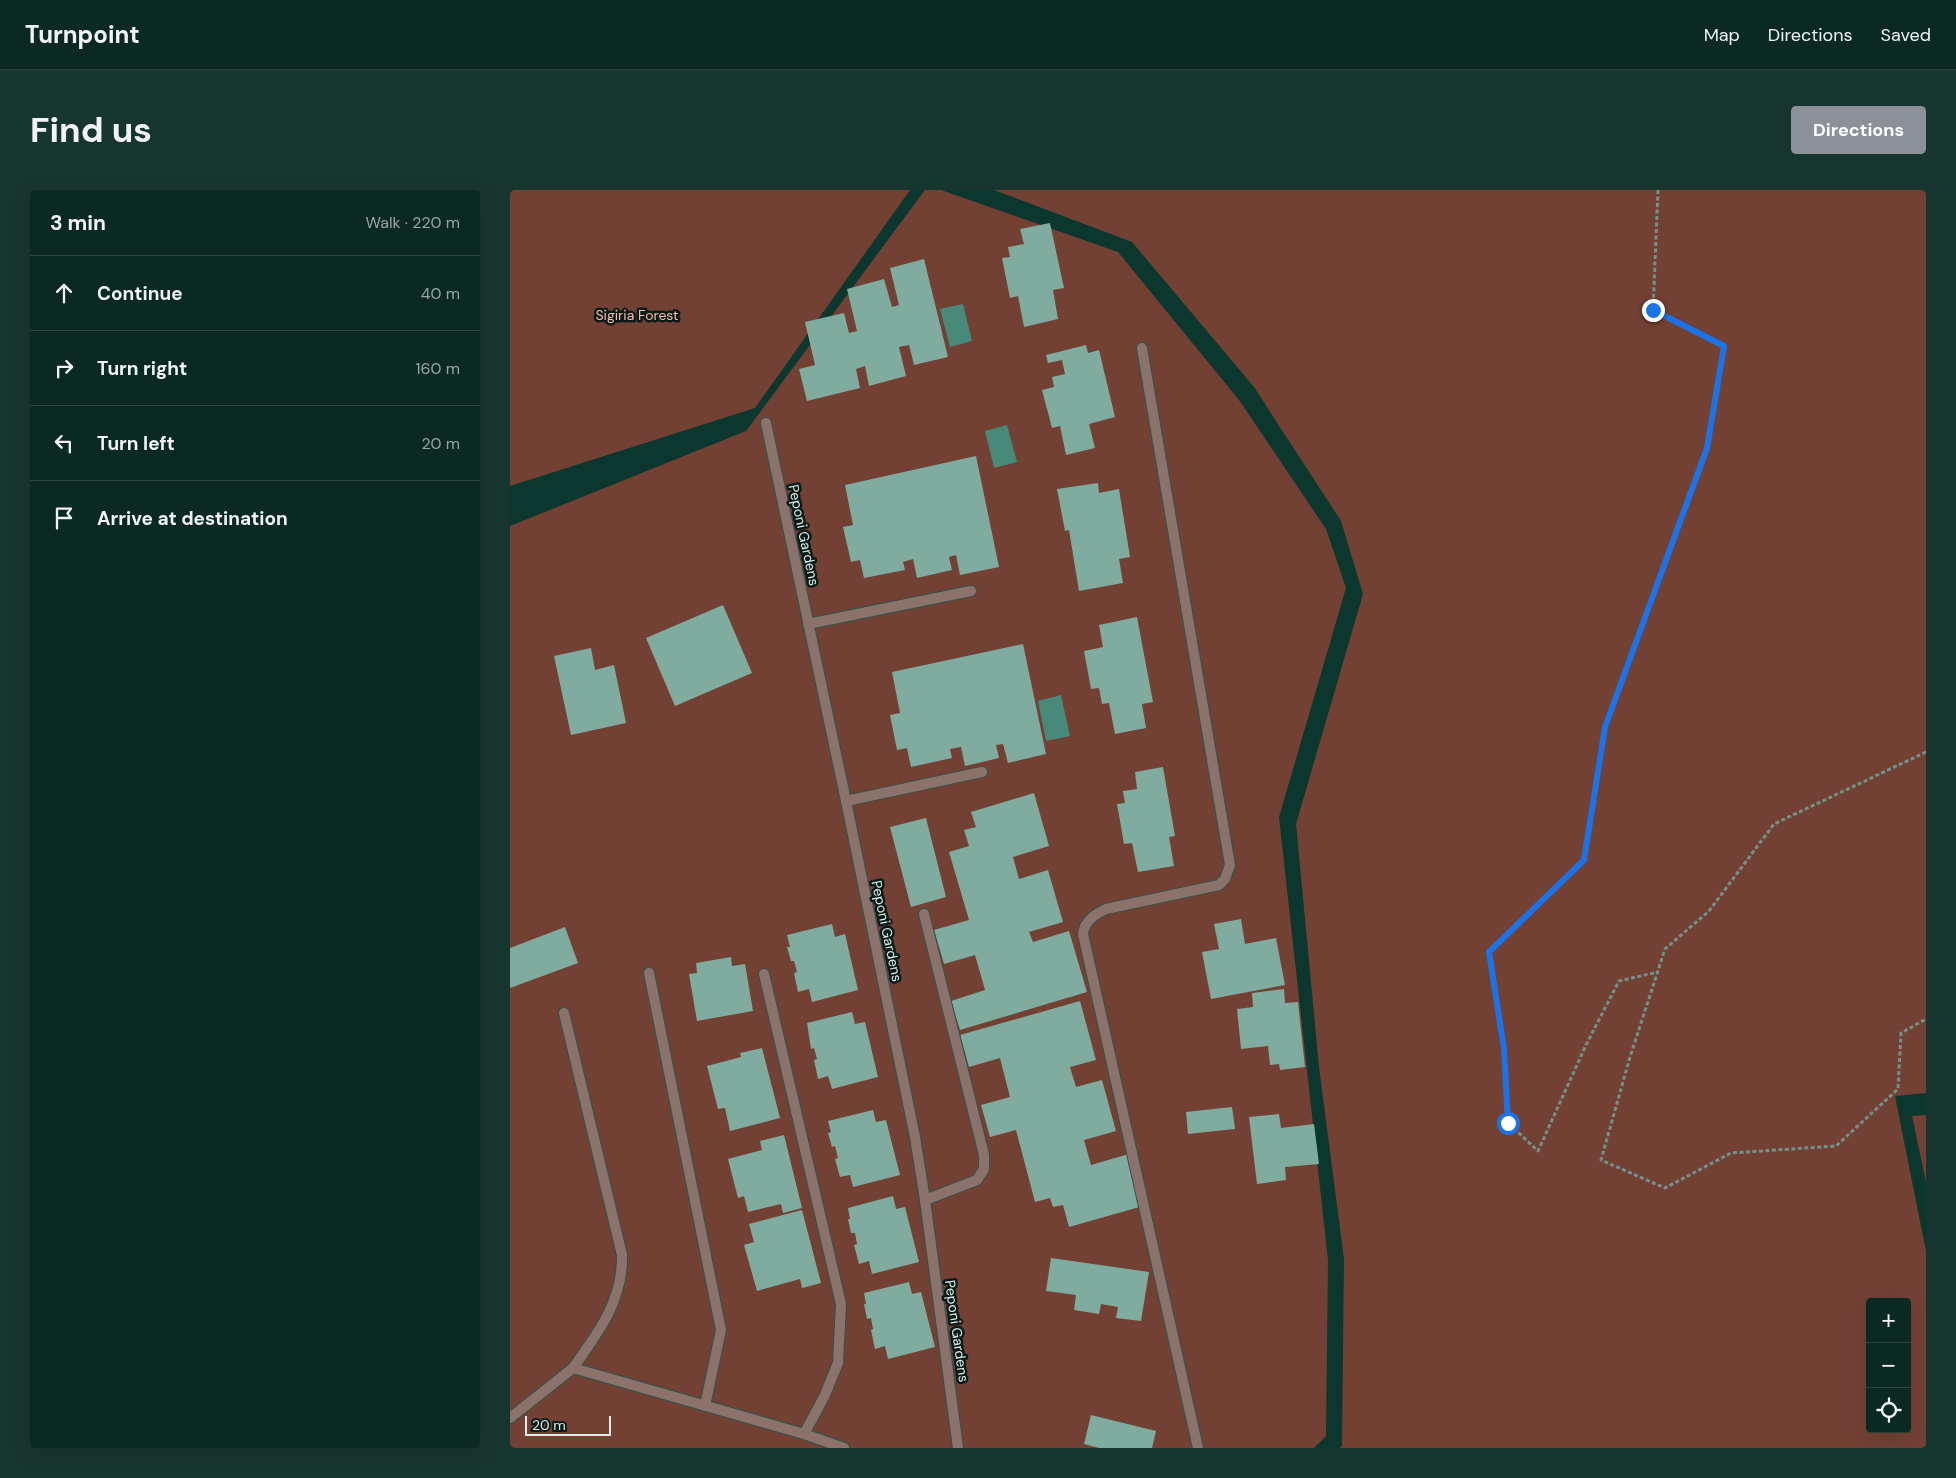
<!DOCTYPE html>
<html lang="en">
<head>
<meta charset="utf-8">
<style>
	body { margin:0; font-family:"DM Sans",sans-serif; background:#17352f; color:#f1f3f6 }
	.controls { position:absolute; right:15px; bottom:15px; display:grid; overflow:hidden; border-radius:5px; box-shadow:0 5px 20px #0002 }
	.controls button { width:45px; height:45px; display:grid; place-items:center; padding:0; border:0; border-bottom:1px solid #294540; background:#092922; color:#f1f3f6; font:25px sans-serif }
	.scale { position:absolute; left:15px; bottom:12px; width:86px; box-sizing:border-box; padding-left:5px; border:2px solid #d8eee7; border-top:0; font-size:14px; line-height:18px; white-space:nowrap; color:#d8eee7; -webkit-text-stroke:4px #0a1b17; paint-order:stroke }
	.stop { position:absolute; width:15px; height:15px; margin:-11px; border:4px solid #1a73e8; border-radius:50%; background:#fff }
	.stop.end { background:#1a73e8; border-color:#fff; box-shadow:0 1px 5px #0008 }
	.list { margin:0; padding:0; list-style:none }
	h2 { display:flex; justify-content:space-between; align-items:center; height:65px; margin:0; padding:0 20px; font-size:21px }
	h2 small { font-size:16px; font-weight:400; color:#99a6a5 }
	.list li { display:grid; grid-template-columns:32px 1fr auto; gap:15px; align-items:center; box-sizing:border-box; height:75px; padding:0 20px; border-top:1px solid #294540 }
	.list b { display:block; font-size:19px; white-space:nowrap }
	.list em { font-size:16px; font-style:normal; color:#99a6a5 }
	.icon { flex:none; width:28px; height:28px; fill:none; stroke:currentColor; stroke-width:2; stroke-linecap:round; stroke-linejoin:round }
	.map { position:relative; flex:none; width:1416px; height:1258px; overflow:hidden; border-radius:5px }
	header { display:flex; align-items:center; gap:30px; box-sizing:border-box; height:70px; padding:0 25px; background:#092922; border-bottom:1px solid #294540 }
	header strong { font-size:24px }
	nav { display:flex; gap:28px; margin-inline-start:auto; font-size:18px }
	.intro { display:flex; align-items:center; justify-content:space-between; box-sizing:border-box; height:120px; padding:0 30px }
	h1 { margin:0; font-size:35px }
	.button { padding:12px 22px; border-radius:5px; background:#8c9099; color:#fff; font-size:18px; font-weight:700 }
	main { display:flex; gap:30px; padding:0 30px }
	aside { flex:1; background:#092922; border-radius:5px; box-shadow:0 5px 20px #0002 }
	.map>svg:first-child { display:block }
</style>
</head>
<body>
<header>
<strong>Turnpoint</strong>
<nav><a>Map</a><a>Directions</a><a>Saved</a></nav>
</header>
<div class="intro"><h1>Find us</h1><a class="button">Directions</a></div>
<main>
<aside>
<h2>3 min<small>Walk · 220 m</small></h2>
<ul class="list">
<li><svg class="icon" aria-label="ahead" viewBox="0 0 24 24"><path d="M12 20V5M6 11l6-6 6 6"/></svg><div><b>Continue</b></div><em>40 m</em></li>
<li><svg class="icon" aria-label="right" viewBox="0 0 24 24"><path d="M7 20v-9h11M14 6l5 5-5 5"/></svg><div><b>Turn right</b></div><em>160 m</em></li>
<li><svg class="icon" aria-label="left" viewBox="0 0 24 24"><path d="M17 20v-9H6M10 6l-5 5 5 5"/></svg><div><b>Turn left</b></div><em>20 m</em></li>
<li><svg class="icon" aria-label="arrive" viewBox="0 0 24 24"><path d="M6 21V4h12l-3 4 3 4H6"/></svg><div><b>Arrive at destination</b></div></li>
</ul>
</aside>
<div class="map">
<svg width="1416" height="1258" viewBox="0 0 1416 1258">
	<rect width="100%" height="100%" fill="#0c372e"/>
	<g fill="#724134" fill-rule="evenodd">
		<path d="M0,0h400l-155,218 -245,78z"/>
		<path d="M415,0h16l177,62 121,148 87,129 20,59 -67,229 49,443 -2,176 -12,12h-804v-922l236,-95z"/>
		<path d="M484,0h932v903l-31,3 31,155v197h-586l2,-2 2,-187 -25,-192 -23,-243 67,-230 -22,-73 -87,-134 -122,-145zM1360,1112h37v127h-37z"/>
		<path d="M1416,925v67l-14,-66z"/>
	</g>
	<g fill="#478a7a">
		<path d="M453,114l9,37 -22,6 -10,-38z"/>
		<path d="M497,235l10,37 -23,6 -9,-37z"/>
		<path d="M551,505l9,41 -24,5 -8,-40z"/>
	</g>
	<g fill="#80ab9f">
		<path d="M540,33l14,65 -11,2 5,29 -34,8 -6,-31 -8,2 -8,-40 8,-1 -2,-10 16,-3 -4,-15z"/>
		<path d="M414,69l24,98 -34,8 -5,-20 -10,2 7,29 -37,10 -4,-20 -9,3 4,19 -53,13 -8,-32 16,-4 -10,-43 39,-9 5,20 8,-2 -10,-42 37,-10 8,28 7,-2 -9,-37z"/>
		<path d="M576,155l2,8 11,-3 16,67 -26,7 6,24 -29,7 -6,-29 -8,2 -10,-38 12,-3 -2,-10 13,-3 -3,-14 -14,3 -2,-8z"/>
		<path d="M466,266l23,111 -39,8 -4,-20 -7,2 3,13 -35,8 -4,-19 -10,3 2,8 -41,8 -4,-18 -9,2 -8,-35 10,-2 -8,-40z"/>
		<path d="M588,293l1,10 20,-4 11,68 -11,2 4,24 -44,8 -10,-61 -4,1 -8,-42z"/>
		<path d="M213,415l29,68 -77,33 -29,-68z"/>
		<path d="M627,427l16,85 -11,2 4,24 -31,6 -6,-31 -7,1 -3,-16 -8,1 -7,-38 19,-4 -4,-22z"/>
		<path d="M513,454l23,110 -38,9 -5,-19 -7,1 3,13 -34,8 -4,-19 -11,2 2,9 -41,9 -4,-19 -10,2 -7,-35 10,-2 -8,-41z"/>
		<path d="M81,458l4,22 19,-5 12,58 -55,12 -17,-79z"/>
		<path d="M653,577l12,69 -6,1 5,29 -36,6 -6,-29 -8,1 -7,-40 8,-1 -2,-12 14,-2 -2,-17z"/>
		<path d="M524,603l15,53 -36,11 6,22 29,-9 15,52 -34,10 4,10 36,-11 18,61 -127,38 -9,-29 34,-11 -10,-35 -31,9 -10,-34 35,-10 -20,-68 20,-6 -5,-16 12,-3 -5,-15z"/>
		<path d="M416,628l20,79 -35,10 -21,-80z"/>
		<path d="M731,729l4,25 31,-6 9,47 -74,14 -9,-47 17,-3 -5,-25z"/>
		<path d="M322,734l3,13 10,-3 13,56 -46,12 -3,-13 -11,3 -4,-19 3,-1 -3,-11h-3l-4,-14h3l-3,-12z"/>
		<path d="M55,737l13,36 -68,25v-40z"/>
		<path d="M221,767l1,9 13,-2 8,47 -56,10 -8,-47 8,-1 -1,-10z"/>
		<path d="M774,799l1,14 13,-1 7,65 -25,3 -1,-6 -9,1 -2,-19 -27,3 -4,-40 16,-2 -1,-14z"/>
		<path d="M570,811l16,59 -26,7 6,20 26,-7 14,51 -32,9 7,25 38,-11 14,52 -74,21 -6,-22 -10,2 -3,-9 -15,4 -19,-72 -26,7 -9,-32 29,-8 -10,-39 -31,9 -9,-32z"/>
		<path d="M342,822l3,12 10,-2 13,55 -46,12 -4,-13 -10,3 -4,-19 3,-1 -3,-11 -3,1 -4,-26z"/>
		<path d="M252,858l18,70 -50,13 -5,-23 -7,1 -11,-43 34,-9 -1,-4z"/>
		<path d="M722,917l3,22 -47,5 -2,-22z"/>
		<path d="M363,920l3,12 10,-2 14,55 -47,12 -3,-12 -10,2 -5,-18 3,-1 -3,-12 -3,1 -4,-14 3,-1 -3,-11z"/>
		<path d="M769,924l2,14 33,-4 5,40 -34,3 1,13 -29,4 -8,-67z"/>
		<path d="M274,945l18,73 -19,5 -2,-9 -33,8 -4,-16 -6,2 -10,-39 34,-9 -2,-9z"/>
		<path d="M383,1006l3,13 9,-2 14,55 -47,12 -3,-13 -10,3 -5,-19 3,-1 -2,-11h-4l-3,-14h2l-2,-11z"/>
		<path d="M292,1020l19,73 -19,5 -2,-9 -43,12 -13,-46 10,-3 -5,-18z"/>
		<path d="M541,1068l98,14 -8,49 -25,-3 2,-11 -17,-3 -2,10 -25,-4 2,-15 -30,-4z"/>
		<path d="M399,1092l3,12 9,-2 14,55 -47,12 -3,-13 -10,3 -4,-19 2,-1 -2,-11 -4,1 -3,-15h2l-2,-11z"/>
		<path d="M581,1225l65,16 -4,17h-53l-15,-4z"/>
	</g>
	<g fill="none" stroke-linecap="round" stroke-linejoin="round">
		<g stroke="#2d544c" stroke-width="12">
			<path id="lane" d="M336,611l136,-29"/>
		</g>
		<g stroke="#2d544c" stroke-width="12">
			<g id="street">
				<path d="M632,158l88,517 -5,14 -6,6 -113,24c-11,5 -22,12 -23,25l115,514"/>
				<path d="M256,233l80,378 69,336 10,63 33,248"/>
				<path d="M298,434l163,-33"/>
				<path d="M414,724l60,241v14l-7,11 -52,20"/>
				<path d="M139,783l72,357 -16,76"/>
				<path d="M254,784l77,330 -3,59 -14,34 -20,37"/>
				<path d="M54,823l58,242c1,46 -24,78 -49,113"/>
				<path d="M0,1228l63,-50 231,66 40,14"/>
			</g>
		</g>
		<g stroke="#72928a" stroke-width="3" stroke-dasharray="4 2.5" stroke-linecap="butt">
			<path d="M1148,0l-5,120 71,36 -17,102 -102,279 -22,133 -94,92 15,97 4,74 30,28 48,-106 33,-64 39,-9"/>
			<path d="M1416,562l-152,72 -65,87 -44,38 -35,108 -29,103 64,28 66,-35 105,-7 62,-57 3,-56 25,-14"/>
		</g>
		<use href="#lane" stroke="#8b736c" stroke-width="10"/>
		<use href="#street" stroke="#8b736c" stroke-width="10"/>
	</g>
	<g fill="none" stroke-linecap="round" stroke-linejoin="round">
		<path stroke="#1a73e8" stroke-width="6" d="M998,933l-4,-74 -15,-97 95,-92 21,-133 102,-279 17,-102 -71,-36"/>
	</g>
	<g text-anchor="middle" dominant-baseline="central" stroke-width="5" stroke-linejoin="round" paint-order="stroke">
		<g font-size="14" fill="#ffbca9" stroke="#0a1b17">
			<text x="127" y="125">Sigiria Forest</text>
		</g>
		<g font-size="14" fill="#d8eee7" stroke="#0a1b17">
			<text transform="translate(294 345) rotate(78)">Peponi Gardens</text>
			<text transform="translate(377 741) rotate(78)">Peponi Gardens</text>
			<text transform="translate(447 1141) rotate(82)">Peponi Gardens</text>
		</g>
	</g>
</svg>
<div class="controls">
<button>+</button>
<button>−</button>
<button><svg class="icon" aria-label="locate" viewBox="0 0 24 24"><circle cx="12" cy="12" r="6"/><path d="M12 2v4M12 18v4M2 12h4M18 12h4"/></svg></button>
</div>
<div class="scale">20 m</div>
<div class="stop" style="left:998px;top:933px"></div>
<div class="stop end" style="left:1143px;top:120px"></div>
</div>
</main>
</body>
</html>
